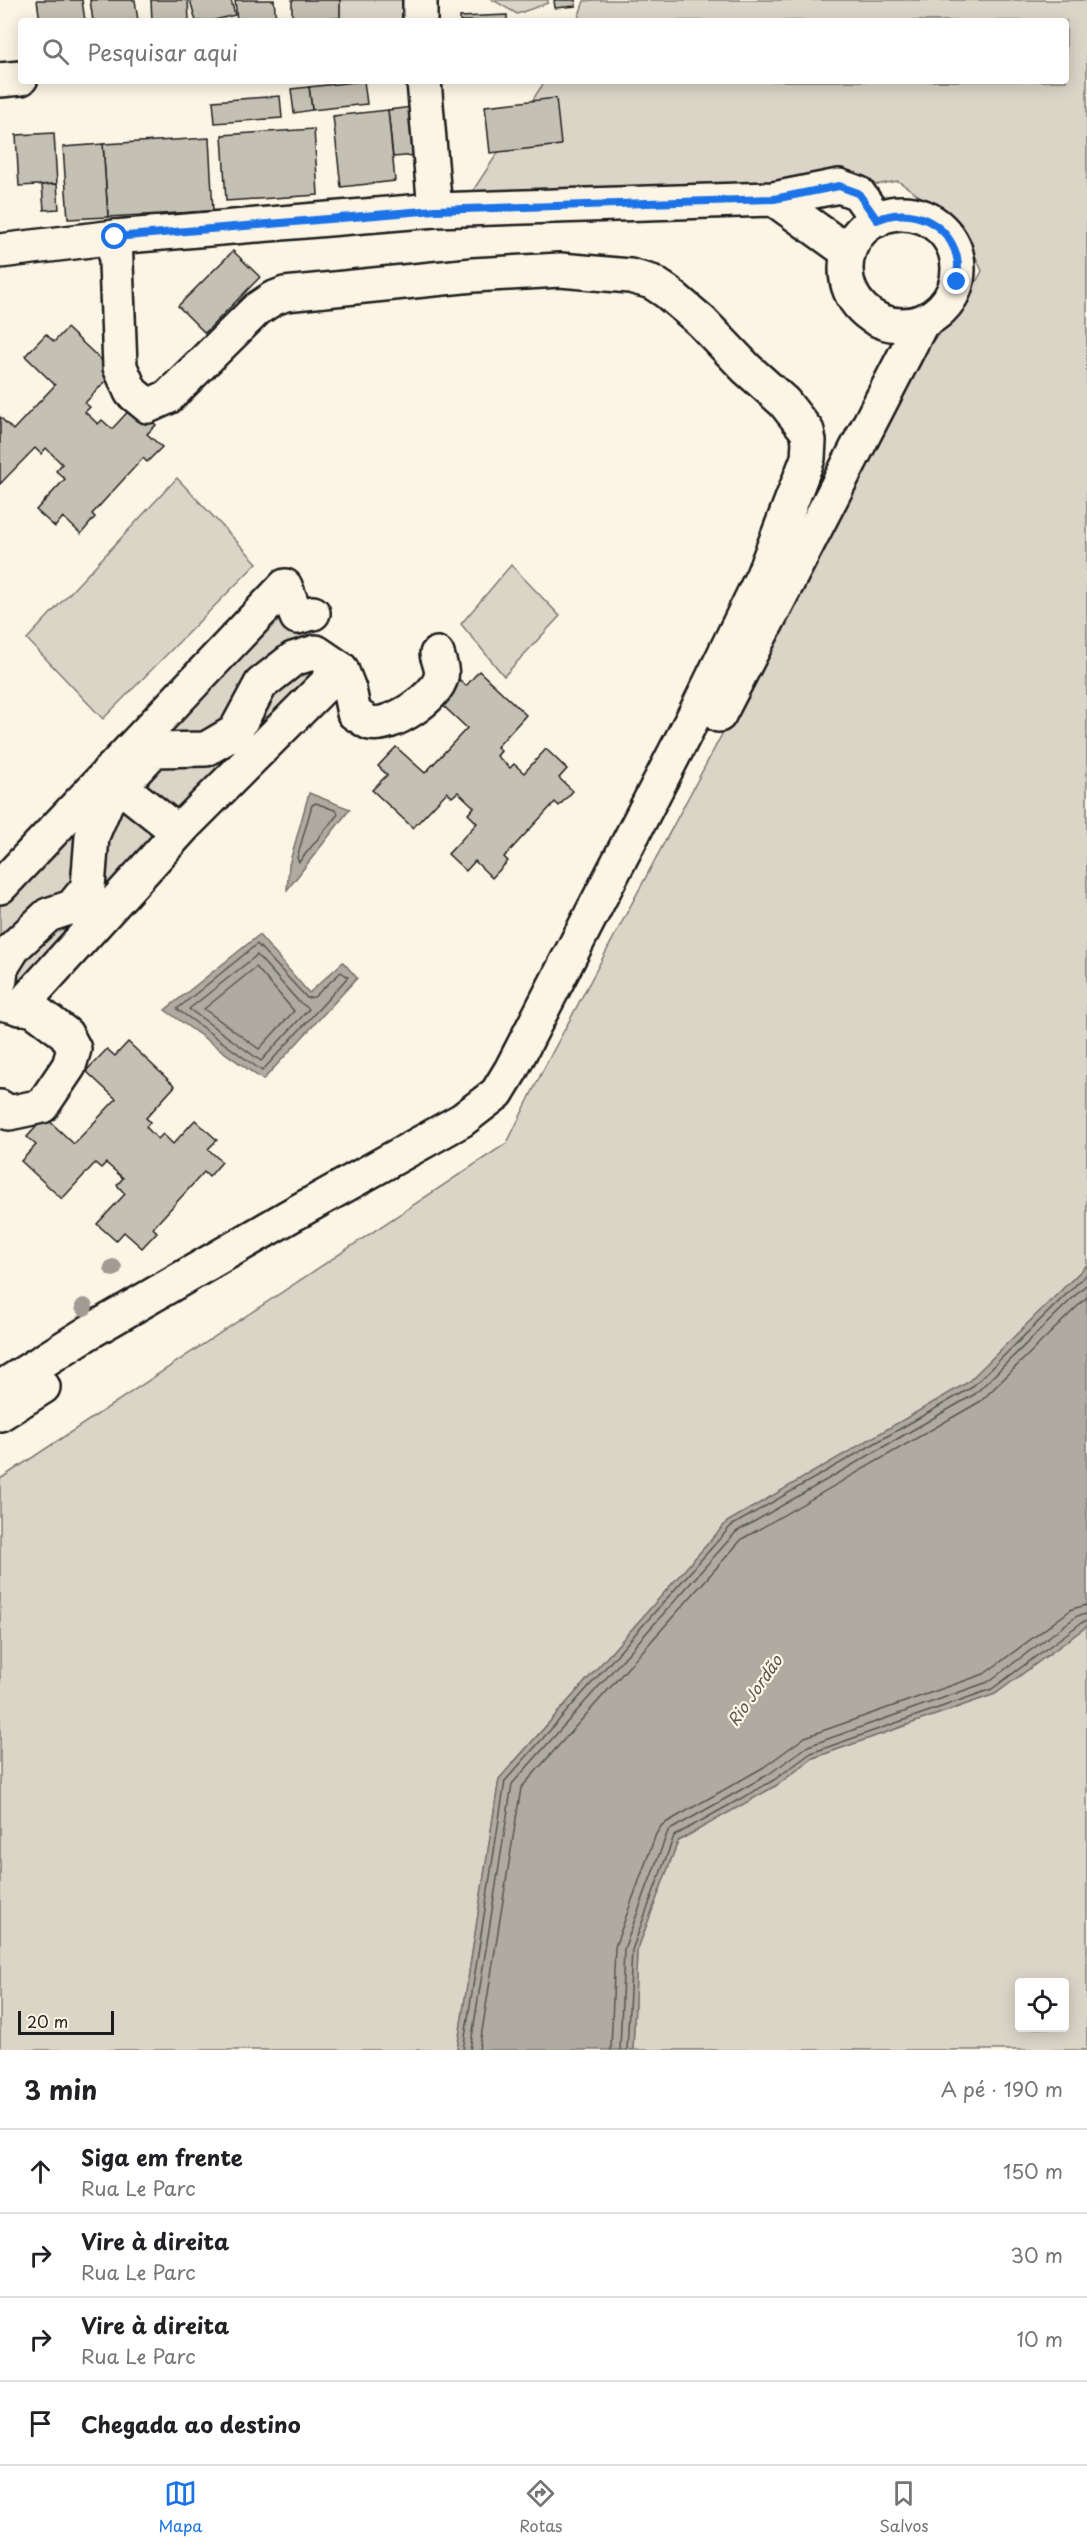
<!DOCTYPE html>
<html lang="pt">
<head>
<meta charset="utf-8">
<style>
	body { margin:0; font-family:"Playpen Sans",sans-serif; background:#f2f2f2; color:#202124 }
	.controls { position:absolute; right:18px; bottom:18px; display:grid; overflow:hidden; border-radius:6px; box-shadow:0 3px 15px #0003 }
	.controls button { width:54px; height:54px; display:grid; place-items:center; padding:0; border:0; border-bottom:2px solid #e0e0e0; background:#fff; color:#202124; font:30px sans-serif }
	.scale { position:absolute; left:18px; bottom:15px; width:96px; box-sizing:border-box; padding-left:6px; border:3px solid #1c1c1c; border-top:0; font-size:16px; line-height:21px; white-space:nowrap; color:#1c1c1c; -webkit-text-stroke:4px #fcf5e5; paint-order:stroke }
	.stop { position:absolute; width:18px; height:18px; margin:-14px; border:4px solid #1a73e8; border-radius:50%; background:#fff }
	.stop.end { background:#1a73e8; border-color:#fff; box-shadow:0 2px 6px #0008 }
	.list { margin:0; padding:0; list-style:none }
	h2 { display:flex; justify-content:space-between; align-items:center; height:78px; margin:0; padding:0 24px; font-size:26px }
	h2 small { font-size:20px; font-weight:400; color:#757577 }
	.list li { display:grid; grid-template-columns:39px 1fr auto; gap:18px; align-items:center; box-sizing:border-box; height:84px; padding:0 24px; border-top:2px solid #e0e0e0 }
	.list b { display:block; font-size:22px; white-space:nowrap }
	.list p { margin:0; font-size:20px; white-space:nowrap; color:#757577 }
	.list em { font-size:20px; font-style:normal; color:#757577 }
	.icon { flex:none; width:33px; height:33px; fill:none; stroke:currentColor; stroke-width:2; stroke-linecap:round; stroke-linejoin:round }
	.map { position:relative; flex:none; width:1087px; height:2050px; overflow:hidden }
	.search { position:absolute; background:#fff; box-shadow:0 3px 15px #0003; left:18px; right:18px; top:18px; height:66px; display:flex; align-items:center; gap:15px; box-sizing:border-box; padding:0 21px; border-radius:6px; color:#757577; font-size:22px }
	.sheet { height:414px; background:#fff }
	nav { display:flex; justify-content:space-around; align-items:center; box-sizing:border-box; height:84px; border-top:2px solid #e0e0e0; background:#fff; font-size:16px; color:#757577 }
	nav a { display:grid; justify-items:center; gap:3px }
	nav .on { color:#1a73e8 }
	.map>svg:first-child { display:block }
</style>
</head>
<body>
<div class="map">
<svg width="1087" height="2050" viewBox="0 0 1087 2050">
	<rect width="100%" height="100%" fill="#fcf5e5"/>
	<filter id="ink" filterUnits="userSpaceOnUse"><feTurbulence type="fractalNoise" baseFrequency=".0167" numOctaves="2"/><feDisplacementMap in="SourceGraphic" scale="12" xChannelSelector="R" yChannelSelector="G"/><feConvolveMatrix kernelMatrix="1 2 1 2 8 2 1 2 1" color-interpolation-filters="sRGB"/></filter>
	<g filter="url(#ink)">
		<g fill="#dbd5c8" stroke="#7c7872" stroke-width="1.5" fill-rule="evenodd">
			<path d="M340,0h62l1,21h-57l-6,-3z"/>
			<path d="M493,0h55v3l-31,11z"/>
			<path d="M593,0h494v1265l-120,118 -240,139 -228,257 -42,271h-457v-571l507,-336 36,-73 387,-726 33,-37 19,-36 -20,-45 -64,-45 -55,9 -373,5 75,-114h521v-60h-489l7,-20z"/>
			<path d="M177,478l80,85 -154,156 -76,-80z"/>
			<path d="M511,565l49,51 -56,60 -43,-52z"/>
			<path d="M284,615l55,45 -160,162 -51,-52z"/>
			<path d="M107,785l56,52 -163,179v-118z"/>
			<path d="M1087,1626v424h-454l4,-99 41,-110 99,-56 36,-27 182,-64zM1020,1982h44v46h-44z"/>
		</g>
		<g fill="#b0aba1" stroke="#75726c" stroke-width="1.5">
			<path d="M309,793l41,16 -63,81 2,-25z"/>
			<path d="M259,935l50,58 34,-31 14,16 -94,102 -98,-70z"/>
			<path d="M1087,1265v361l-92,68 -182,64 -36,27 -99,56 -41,110 -4,99h-176l42,-271 228,-257 240,-139z"/>
		</g>
		<g fill="none" stroke-linecap="round" stroke-linejoin="round">
			<g stroke="#575551" stroke-width="1.5">
				<path d="M316,803l21,8 1,3 -39,48 -2,-4 15,-53z"/>
				<path d="M257,944l50,54 7,-1 27,-25 7,5 -86,94 -85,-62z"/>
				<path d="M257,955l41,46 11,8 -48,52 -72,-52z"/>
				<path d="M256,967l38,44 -35,38 -55,-40z"/>
				<path d="M463,2050l42,-269 226,-255 240,-138 116,-114"/>
				<path d="M470,2050l42,-266 224,-252 239,-138 112,-110"/>
				<path d="M479,2050l42,-262 221,-249 239,-138 106,-104"/>
				<path d="M611,2050l4,-103 41,-113 6,-9 102,-58 41,-30 179,-63 88,-65 15,-4"/>
				<path d="M620,2050l4,-101 44,-118 101,-57 39,-28 180,-64 89,-66 10,-2"/>
				<path d="M627,2050l5,-100 42,-114 100,-56 37,-27 181,-64 89,-66 6,-2"/>
			</g>
		</g>
		<g fill="#c4c0b3" stroke="#1c1c1c" stroke-width="1.5">
			<path d="M37,0h45l3,21h-45z"/>
			<path d="M90,0h45l3,21h-45z"/>
			<path d="M151,0h37l1,21h-37z"/>
			<path d="M190,0h41l4,15 -24,6h-15z"/>
			<path d="M235,0h39l2,20 -39,1z"/>
			<rect x="292" y="0" width="48" height="18"/>
			<path d="M554,0h21l1,6 -21,2z"/>
			<path d="M507,15v6h-47v-4z"/>
			<path d="M364,81l3,23 -55,6 -3,-23z"/>
			<path d="M309,87l3,23 -18,3 -3,-24z"/>
			<path d="M280,96l2,22 -67,5 -2,-22z"/>
			<path d="M556,98l5,47 -71,8 -5,-47z"/>
			<path d="M412,107l5,48 -24,2 -5,-47z"/>
			<path d="M388,110l7,71 -54,6 -8,-71z"/>
			<path d="M314,129l4,66 -92,6 -4,-66z"/>
			<path d="M54,133l3,51 -38,2 -3,-51z"/>
			<path d="M209,138l4,73 -105,6 -5,-73z"/>
			<path d="M103,144l5,73 -40,2 -5,-72z"/>
			<path d="M57,184l2,25 -15,1 -2,-25z"/>
			<path d="M233,251l27,26 -55,56 -27,-27z"/>
			<path d="M67,328l47,44 -29,31 5,4 -5,5 13,12 4,-4 10,9 22,-24 22,20 -9,9 15,13 -15,15 -4,-4 -51,56 3,3 -14,17 -18,-17 -8,10 -19,-17 29,-31 -9,-8 6,-7 -16,-16 -5,6 -6,-6 -35,36v-67l13,13 42,-45 -30,-29 21,-22 8,8z"/>
			<path d="M479,671l47,44 -29,32 4,4 -4,5 13,12 4,-4 10,9 22,-24 21,20 -8,9 14,13 -14,15 -4,-4 -51,55 4,4 -16,17 -17,-17 -9,10 -18,-17 29,-31 -9,-9 6,-7 -16,-15 -6,5 -5,-5 -34,36 -41,-38 15,-15 -9,-9 18,-19 29,26 42,-45 -30,-28 21,-22 8,8z"/>
			<path d="M128,1042l47,44 -29,32 4,4 -4,5 12,12 5,-5 10,10 22,-24 22,20 -9,9 14,13 -13,15 -5,-5 -51,56 4,4 -15,16 -18,-16 -8,9 -19,-17 28,-30 -8,-9 6,-7 -17,-15 -5,5 -6,-5 -33,36 -41,-38 15,-16 -9,-8 18,-20 29,27 42,-45 -30,-28 21,-22 8,7z"/>
		</g>
		<g fill="none" stroke-linecap="round" stroke-linejoin="round">
			<g stroke="#1c1c1c" stroke-width="38">
				<g id="minor">
					<path d="M420,0v21"/>
					<path d="M0,80l21,-2"/>
					<path d="M424,81l11,129"/>
					<path d="M774,199l74,53"/>
					<circle cx="902" cy="269" r="56"/>
					<path d="M0,251l115,-14 320,-27 339,-11 65,-13 19,7 19,27"/>
					<path d="M341,669l8,20 5,24c5,3 11,8 16,10 21,5 67,-26 71,-46 2,-6 -2,-16 -4,-23"/>
					<path d="M719,715l203,-393"/>
					<path d="M108,772l12,14 58,46"/>
					<path d="M0,887l285,-301 12,31 16,-4"/>
					<path d="M0,980l1,-12 13,-21 34,-32 24,-8 16,-20 4,-51 15,-35 47,-51 52,-1 29,-17 26,-48 32,-25 23,-7 25,17 -155,155 -167,184"/>
					<path d="M0,1107l9,6 33,-7 27,-40 5,-17 -8,-15 -32,-24 -34,-7"/>
					<path d="M0,1388l91,-57 197,-114 174,-97 35,-27 14,-23 187,-362 65,-133 45,-117 1,-17 -2,-10 -23,-29 -37,-33 -46,-48 -34,-29 -15,-10 -22,-6 -70,-6 -87,5 -188,19 -13,5 -15,10 -89,88 -20,9 -17,-14 -11,-25 -5,-130"/>
					<path d="M0,1414l43,-27"/>
				</g>
			</g>
			<use href="#minor" stroke="#fcf5e5" stroke-width="33"/>
		</g>
		<g fill="#a09c93">
			<circle cx="113" cy="1268" r="9"/>
			<circle cx="84" cy="1307" r="9"/>
		</g>
	</g>
	<g fill="none" stroke-linecap="round" stroke-linejoin="round" filter="url(#ink)">
		<path stroke="#1a73e8" stroke-width="8" d="M115,237l320,-27 339,-11 65,-13 19,7 19,27c33,-16 77,4 81,44 0,5 -1,12 -1,18"/>
	</g>
	<g text-anchor="middle" dominant-baseline="central" stroke-width="4.5" stroke-linejoin="round" paint-order="stroke">
		<g font-size="16" font-style="italic" fill="#575551" stroke="#fcf5e5">
			<text transform="translate(754 1690) rotate(-55)">Rio Jordão</text>
		</g>
	</g>
</svg>
<div class="controls">
<button><svg class="icon" aria-label="locate" viewBox="0 0 24 24"><circle cx="12" cy="12" r="6"/><path d="M12 2v4M12 18v4M2 12h4M18 12h4"/></svg></button>
</div>
<div class="scale">20 m</div>
<div class="stop" style="left:115px;top:237px"></div>
<div class="stop end" style="left:957px;top:282px"></div>
<div class="search"><svg class="icon" aria-label="search" viewBox="0 0 24 24"><circle cx="10" cy="10" r="6"/><path d="M15 15l6 6"/></svg>Pesquisar aqui</div>
</div>
<section class="sheet">
<h2>3 min<small>A pé · 190 m</small></h2>
<ul class="list">
<li><svg class="icon" aria-label="ahead" viewBox="0 0 24 24"><path d="M12 20V5M6 11l6-6 6 6"/></svg><div><b>Siga em frente</b><p>Rua Le Parc</p></div><em>150 m</em></li>
<li><svg class="icon" aria-label="right" viewBox="0 0 24 24"><path d="M7 20v-9h11M14 6l5 5-5 5"/></svg><div><b>Vire à direita</b><p>Rua Le Parc</p></div><em>30 m</em></li>
<li><svg class="icon" aria-label="right" viewBox="0 0 24 24"><path d="M7 20v-9h11M14 6l5 5-5 5"/></svg><div><b>Vire à direita</b><p>Rua Le Parc</p></div><em>10 m</em></li>
<li><svg class="icon" aria-label="arrive" viewBox="0 0 24 24"><path d="M6 21V4h12l-3 4 3 4H6"/></svg><div><b>Chegada ao destino</b></div></li>
</ul>
</section>
<nav>
<a class="on"><svg class="icon" aria-label="map" viewBox="0 0 24 24"><path d="M3 6l6-2 6 2 6-2v14l-6 2-6-2-6 2zM9 4v14M15 6v14"/></svg>Mapa</a>
<a><svg class="icon" aria-label="directions" viewBox="0 0 24 24"><path d="M12 3l9 9-9 9-9-9zM9 14v-3h6M13 9l2 2-2 2"/></svg>Rotas</a>
<a><svg class="icon" aria-label="saved" viewBox="0 0 24 24"><path d="M7 4h10v16l-5-4-5 4z"/></svg>Salvos</a>
</nav>
</body>
</html>
